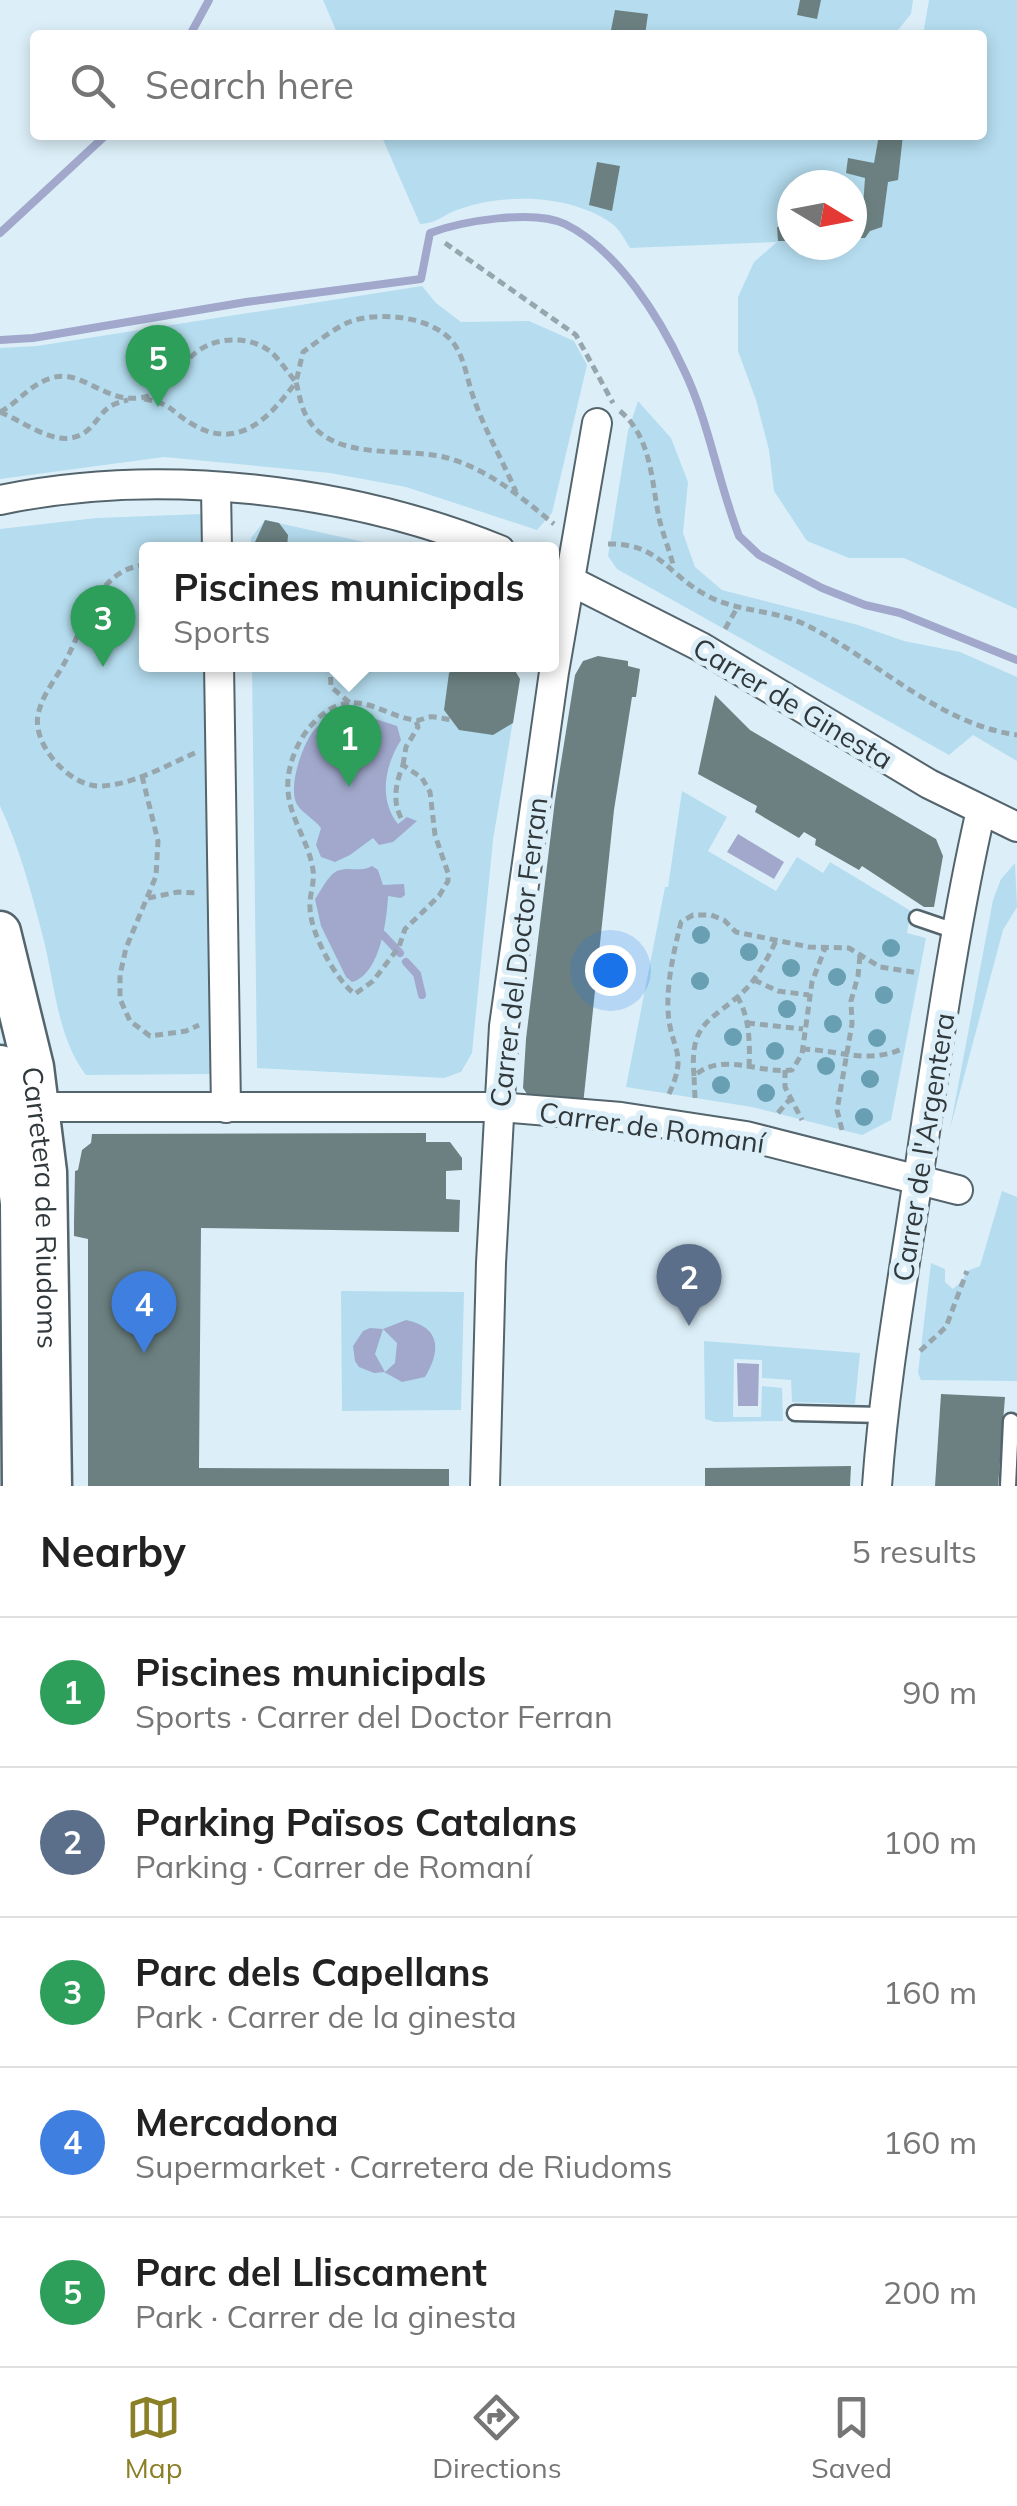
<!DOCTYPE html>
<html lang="en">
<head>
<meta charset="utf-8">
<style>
	body { margin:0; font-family:Mulish,sans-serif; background:#f2f2f2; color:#222 }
	.compass { position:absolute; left:777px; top:170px; width:90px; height:90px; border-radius:50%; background:#fff; box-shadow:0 5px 15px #0003; rotate:100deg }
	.you { position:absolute; left:610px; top:970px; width:35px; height:35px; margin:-25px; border:8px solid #fff; border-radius:50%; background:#1a73e8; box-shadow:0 0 0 15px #1a73e833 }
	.badge { display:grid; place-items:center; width:65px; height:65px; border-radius:50%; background:#8b8027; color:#fff; font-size:32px; font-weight:700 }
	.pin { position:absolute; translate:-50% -82px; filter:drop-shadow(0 2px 5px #0008) }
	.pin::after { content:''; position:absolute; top:52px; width:35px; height:30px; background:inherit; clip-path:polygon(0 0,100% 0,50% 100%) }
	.popup { position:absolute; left:139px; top:542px; width:420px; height:130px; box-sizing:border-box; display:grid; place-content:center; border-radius:10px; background:#fff; filter:drop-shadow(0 2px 8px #0005); font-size:32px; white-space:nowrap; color:#767676 }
	.popup b { font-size:38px; color:#222 }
	.popup::after { content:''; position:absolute; left:50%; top:100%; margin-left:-20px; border:20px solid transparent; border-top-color:#fff }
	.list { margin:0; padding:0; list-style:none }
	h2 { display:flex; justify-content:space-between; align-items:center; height:130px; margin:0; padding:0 40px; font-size:42px }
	h2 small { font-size:32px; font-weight:400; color:#767676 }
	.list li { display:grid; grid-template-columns:65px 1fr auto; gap:30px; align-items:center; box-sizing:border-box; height:150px; padding:0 40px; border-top:2px solid #e0e0e0 }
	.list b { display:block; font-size:38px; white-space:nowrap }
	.list p { margin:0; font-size:32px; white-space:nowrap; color:#767676 }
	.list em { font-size:32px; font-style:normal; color:#767676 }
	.icon { flex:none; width:55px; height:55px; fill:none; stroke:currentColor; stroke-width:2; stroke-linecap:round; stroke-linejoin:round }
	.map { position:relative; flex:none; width:1017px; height:1486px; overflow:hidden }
	.search { position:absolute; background:#fff; box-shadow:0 5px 15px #0003; left:30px; right:30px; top:30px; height:110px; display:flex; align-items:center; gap:25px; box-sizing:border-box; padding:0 35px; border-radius:10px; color:#767676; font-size:38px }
	.sheet { height:880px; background:#fff }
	nav { display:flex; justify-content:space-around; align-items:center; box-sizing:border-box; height:140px; border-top:2px solid #e0e0e0; background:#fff; font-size:28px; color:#767676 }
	nav a { display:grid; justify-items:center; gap:5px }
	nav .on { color:#8b8027 }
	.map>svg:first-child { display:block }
</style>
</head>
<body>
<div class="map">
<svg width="1017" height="1486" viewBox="0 0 1017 1486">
	<rect width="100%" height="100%" fill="#dceff8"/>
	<g fill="#b5ddef" fill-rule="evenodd">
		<path d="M323,0h590l-2,14 -17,21h-556z"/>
		<path d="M929,0h88v609l-113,-51h-55l-42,-17 -33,-50 -5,-41 -13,-50 -18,-49v-54l16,-35 23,-20 -147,6c-5,-8 -11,-20 -19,-25 -41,-29 -109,-30 -154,-13 -14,5 -22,14 -37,14l-39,-89h601v-100h-59zM792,185h60v60h-60z"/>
		<path d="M422,286l14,17 25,19 68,-1 45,20 13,24 -35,148 -15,17 -131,-43 -76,-14 -166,-16 -164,22v-131l37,-2z"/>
		<path d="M638,401l33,37 17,44 -5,51 12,34 27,23 136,35 46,16 56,11 57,25v84l-44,-26 -24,20 -332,-186 -9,-13 20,-125z"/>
		<path d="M202,514v35l-56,1v114l59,1 10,409 -129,1c-30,-39 -31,-94 -44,-142 -11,-42 -23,-87 -42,-127v-277l96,-11z"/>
		<path d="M265,520l130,29h-144v-11z"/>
		<path d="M252,665h259l9,14 -27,161 -21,213 -11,19 -17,6 -187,-10z"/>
		<path d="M682,791l45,26 -19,34 68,40 21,-34 26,16 7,-11 81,49 -4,22 19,5 -35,182 -29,15 -110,-28 -126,-20 39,-200h3z"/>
		<path d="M1015,863l2,44 -14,23 -53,199 43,-229 8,-21z"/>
		<path d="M1002,1191l15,6v184l-96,-1 -3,-7 13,-110 14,6v13l8,7 9,-8 5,-10 13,-5z"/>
		<path d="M341,1291l123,1 -3,118 -119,1z"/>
		<path d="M704,1341l156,12 -5,51 -63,-2 -1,-22 -29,-2v-18l-28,-1 -1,58h28l1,-31 20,2 1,33 -68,1 -10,-3z"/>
	</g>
	<g fill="#a1a8cc" fill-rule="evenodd">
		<path d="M351,711l46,15 4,14c-16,25 -23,59 -3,84l9,-7 10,4 -24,21 -14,3 -6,-7 -23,17 -15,7 -14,-5 -5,-12 5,-17c-6,-8 -17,-14 -23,-22 -12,-16 5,-64 17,-77 10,-11 22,-14 36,-18z"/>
		<path d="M738,834l46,28 -10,17 -47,-27z"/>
		<path d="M372,866l6,4 5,15 21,-1 1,11 -4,3 -13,-2c-1,24 -8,79 -36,86l-6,-5 -25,-51 -6,-27c6,-8 13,-24 22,-28 13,-5 22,2 35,-5z"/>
		<path d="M406,1320c35,7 35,31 19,57l-23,5 -18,-10 -10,1 -15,-6 -4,-6 -2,-15 10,-15 7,-3 13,1zM383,1329l14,14 -2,20 -10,9 -10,-18z"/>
		<path d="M737,1363l22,1 -1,42h-20z"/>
	</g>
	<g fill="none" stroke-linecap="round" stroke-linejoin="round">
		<g stroke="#a1a8cc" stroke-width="8">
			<path d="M190,35l19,-35"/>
			<path d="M0,233l106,-98"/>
			<path d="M0,340l33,-2 213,-36 175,-23 9,-46c32,-12 104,-24 135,-9 53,26 95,94 119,146 25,52 34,112 55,166l20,19 63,33 43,17 35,8 117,47"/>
			<path d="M383,935l17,18"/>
			<path d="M406,962l11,12 5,21"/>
		</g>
	</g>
	<g fill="#6c8081">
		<path d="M800,0h21l-4,19 -20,-4z"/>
		<path d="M615,10l33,4 -3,21h-35z"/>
		<path d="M879,135h24l-5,45 -10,2 -6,45 -12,4 -5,7h-13v-17l10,-1 3,-42 -19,-5 2,-15 26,5z"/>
		<path d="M597,162l23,4 -8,45 -23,-6z"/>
		<path d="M792,226v15h-14l-1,-14z"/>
		<path d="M265,520l14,3 9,12 -1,13 -27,2 -5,-8z"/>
		<path d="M598,656l30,5v5l12,3 -4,28h-4l-18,113 -31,295 -54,-8 -6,-9 3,-49 29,-239 20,-125 8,-14z"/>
		<path d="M461,664h50l9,15 -7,44 -20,12 -34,-5 -15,-20 5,-37z"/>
		<path d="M715,695l35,35 186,109 7,17 -9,51h-10l-62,-41 -3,4 -44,-25 1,-6 -12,-7 -5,6 -44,-26 2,-6 -59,-32z"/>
		<path d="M426,1133v9h24l12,16v12l-16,1v28l14,1 -1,32 -258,-4 -2,240 250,1v17h-361v-247l-14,-3v-14l1,-51 3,-1 4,-20 9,-7 1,-9z"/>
		<path d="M941,1394l64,3 -7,89h-63z"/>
		<path d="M851,1466l-1,20h-145v-18z"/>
	</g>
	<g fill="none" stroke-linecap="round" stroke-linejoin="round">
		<g stroke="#54646c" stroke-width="19">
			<g id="lane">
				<path d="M917,918l41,14"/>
				<path d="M795,1413l87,2"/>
				<path d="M1008,1486l3,-65"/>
			</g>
		</g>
		<g stroke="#54646c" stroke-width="32">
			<g id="street">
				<path d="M216,488l1,62"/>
				<path d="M0,500c161,-34 349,-11 500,50"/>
				<path d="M553,572l148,75 228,137 88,43"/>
				<path d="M219,664l7,444"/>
				<path d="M40,1107h458l123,10 125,19 212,54"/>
				<path d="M485,1486l6,-223 13,-237 50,-354 43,-249"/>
				<path d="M877,1486c7,-101 25,-201 40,-301 19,-125 36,-252 64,-375"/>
			</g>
		</g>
		<g stroke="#54646c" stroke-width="45">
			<g id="secondary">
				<path id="s1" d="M0,932l33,135 13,105 5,314"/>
				<path d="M0,1066l8,35 13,102 2,283"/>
			</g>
		</g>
		<g stroke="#97a6ad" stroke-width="5" stroke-dasharray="8 5" stroke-linecap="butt">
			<path d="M445,243l131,92 37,68"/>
			<path d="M144,399c29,5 26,12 48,25 47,28 78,-7 104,-42 3,11 5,26 12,37 28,45 100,26 143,40 41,13 71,39 103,65"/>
			<path d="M620,411c33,28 31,72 40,111 4,15 10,30 14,46"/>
			<path d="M0,412c19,-10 29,-27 51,-34 30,-10 52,24 88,20 32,-4 35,-30 59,-47 20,-15 53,-15 73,1 9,8 17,21 25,30l7,-30c14,-10 30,-23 46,-30 30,-11 81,-6 103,19 13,16 15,40 22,58 11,32 29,62 42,93"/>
			<path d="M0,412c26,10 63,43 90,16 16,-17 13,-22 38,-28"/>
			<path d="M608,544c51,-1 59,30 98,51 32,18 70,14 102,31 69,34 130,98 209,109"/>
			<path d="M146,565c-48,3 -61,59 -80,95 -9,18 -24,34 -28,55 -6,31 34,74 65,71 34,-3 64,-21 94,-34"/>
			<path d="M725,629l12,-21"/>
			<path d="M330,664l1,23 19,16"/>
			<path d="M403,765l3,-18 12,-20 -2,-6"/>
			<path d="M142,776l16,65 -2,35 -30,72 -6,27v24l10,22 20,15 36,-5 13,-6"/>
			<path d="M401,818c-9,-18 -5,-35 2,-53l19,13 8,14 5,43 13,38v8l-9,15 -34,33 -6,18 -26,34 -18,13c-19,-13 -45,-62 -45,-86 -1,-13 5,-25 3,-38 -4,-28 -23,-51 -25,-79 -3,-35 24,-83 60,-88 23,-3 45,15 67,17 6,1 8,-2 14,-3 7,-1 15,2 23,3"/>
			<path d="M148,898l30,-6 21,1"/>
			<path d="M754,980l24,11 31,4"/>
			<path d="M737,996c13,22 13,47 12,72"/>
			<path d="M747,1023l56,6"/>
			<path d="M802,1049c37,1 66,16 102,-1"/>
			<path d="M785,1070v17l17,33"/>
			<path d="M694,1076c-5,-57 19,-54 53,-88 12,-13 21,-31 29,-47"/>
			<path d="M669,1094c20,-44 1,-43 -1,-84 -1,-30 6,-59 13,-88l12,-7h18l13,5 12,12 73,15 40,1 31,19 39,6"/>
			<path d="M695,1098l-1,-22c29,-25 63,-2 98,-6l10,-16 10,-72 13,-34"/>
			<path d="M778,1113l12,-14"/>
			<path d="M842,1130l-5,-20 15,-86 -1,-23 7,-25 2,-21"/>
			<path d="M920,1351l26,-24 21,-56"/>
		</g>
		<use href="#lane" stroke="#fff" stroke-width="14"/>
		<use href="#street" stroke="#fff" stroke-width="28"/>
		<use href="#secondary" stroke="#fff" stroke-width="40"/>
	</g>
	<g fill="#689fb2">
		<circle cx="701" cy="935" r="9"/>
		<circle cx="891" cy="948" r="9"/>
		<circle cx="749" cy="952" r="9"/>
		<circle cx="791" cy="968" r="9"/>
		<circle cx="837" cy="977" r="9"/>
		<circle cx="700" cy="981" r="9"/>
		<circle cx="884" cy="995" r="9"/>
		<circle cx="787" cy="1009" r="9"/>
		<circle cx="833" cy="1024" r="9"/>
		<circle cx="733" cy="1037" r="9"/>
		<circle cx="877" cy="1038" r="9"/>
		<circle cx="775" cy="1051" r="9"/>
		<circle cx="826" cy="1066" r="9"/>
		<circle cx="870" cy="1079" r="9"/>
		<circle cx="721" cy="1085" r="9"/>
		<circle cx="766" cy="1093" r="9"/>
		<circle cx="864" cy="1117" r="9"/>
	</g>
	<g text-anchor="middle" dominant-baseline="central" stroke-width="10" stroke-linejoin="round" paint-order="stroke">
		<g font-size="28" fill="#31383c" stroke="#dceff8">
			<text transform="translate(793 703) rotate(31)">Carrer de Ginesta</text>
			<text transform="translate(518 952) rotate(-83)">Carrer del Doctor Ferran</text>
			<text transform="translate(652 1127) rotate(8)">Carrer de Romaní</text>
			<text transform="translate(923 1147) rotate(-81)">Carrer de l'Argentera</text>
			<text stroke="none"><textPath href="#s1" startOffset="280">Carretera de Riudoms</textPath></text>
		</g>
	</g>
</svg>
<svg class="compass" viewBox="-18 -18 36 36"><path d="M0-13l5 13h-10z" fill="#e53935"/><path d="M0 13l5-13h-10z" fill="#767676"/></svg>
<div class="you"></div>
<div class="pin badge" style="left:349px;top:787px;background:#2e9e5b">1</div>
<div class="popup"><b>Piscines municipals</b>Sports</div>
<div class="pin badge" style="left:689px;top:1326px;background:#5c6f8a">2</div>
<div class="pin badge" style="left:103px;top:667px;background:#2e9e5b">3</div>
<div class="pin badge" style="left:144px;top:1353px;background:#3f7fe0">4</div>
<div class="pin badge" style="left:158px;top:407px;background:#2e9e5b">5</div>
<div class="search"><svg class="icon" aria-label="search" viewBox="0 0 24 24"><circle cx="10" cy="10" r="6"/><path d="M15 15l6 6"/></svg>Search here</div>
</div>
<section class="sheet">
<h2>Nearby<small>5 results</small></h2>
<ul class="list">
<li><span class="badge" style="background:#2e9e5b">1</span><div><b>Piscines municipals</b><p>Sports · Carrer del Doctor Ferran</p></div><em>90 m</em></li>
<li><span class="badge" style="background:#5c6f8a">2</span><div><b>Parking Països Catalans</b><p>Parking · Carrer de Romaní</p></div><em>100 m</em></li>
<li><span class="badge" style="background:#2e9e5b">3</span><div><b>Parc dels Capellans</b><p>Park · Carrer de la ginesta</p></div><em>160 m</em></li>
<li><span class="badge" style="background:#3f7fe0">4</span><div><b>Mercadona</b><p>Supermarket · Carretera de Riudoms</p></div><em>160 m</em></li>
<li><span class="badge" style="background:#2e9e5b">5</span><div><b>Parc del Lliscament</b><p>Park · Carrer de la ginesta</p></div><em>200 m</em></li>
</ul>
</section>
<nav>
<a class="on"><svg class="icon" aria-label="map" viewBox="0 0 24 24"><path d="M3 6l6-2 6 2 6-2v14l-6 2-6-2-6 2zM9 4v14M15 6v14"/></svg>Map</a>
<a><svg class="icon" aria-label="directions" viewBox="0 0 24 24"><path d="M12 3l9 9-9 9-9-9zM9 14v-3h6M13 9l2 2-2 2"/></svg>Directions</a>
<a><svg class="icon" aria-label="saved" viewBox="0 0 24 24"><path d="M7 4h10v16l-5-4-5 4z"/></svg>Saved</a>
</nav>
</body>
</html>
